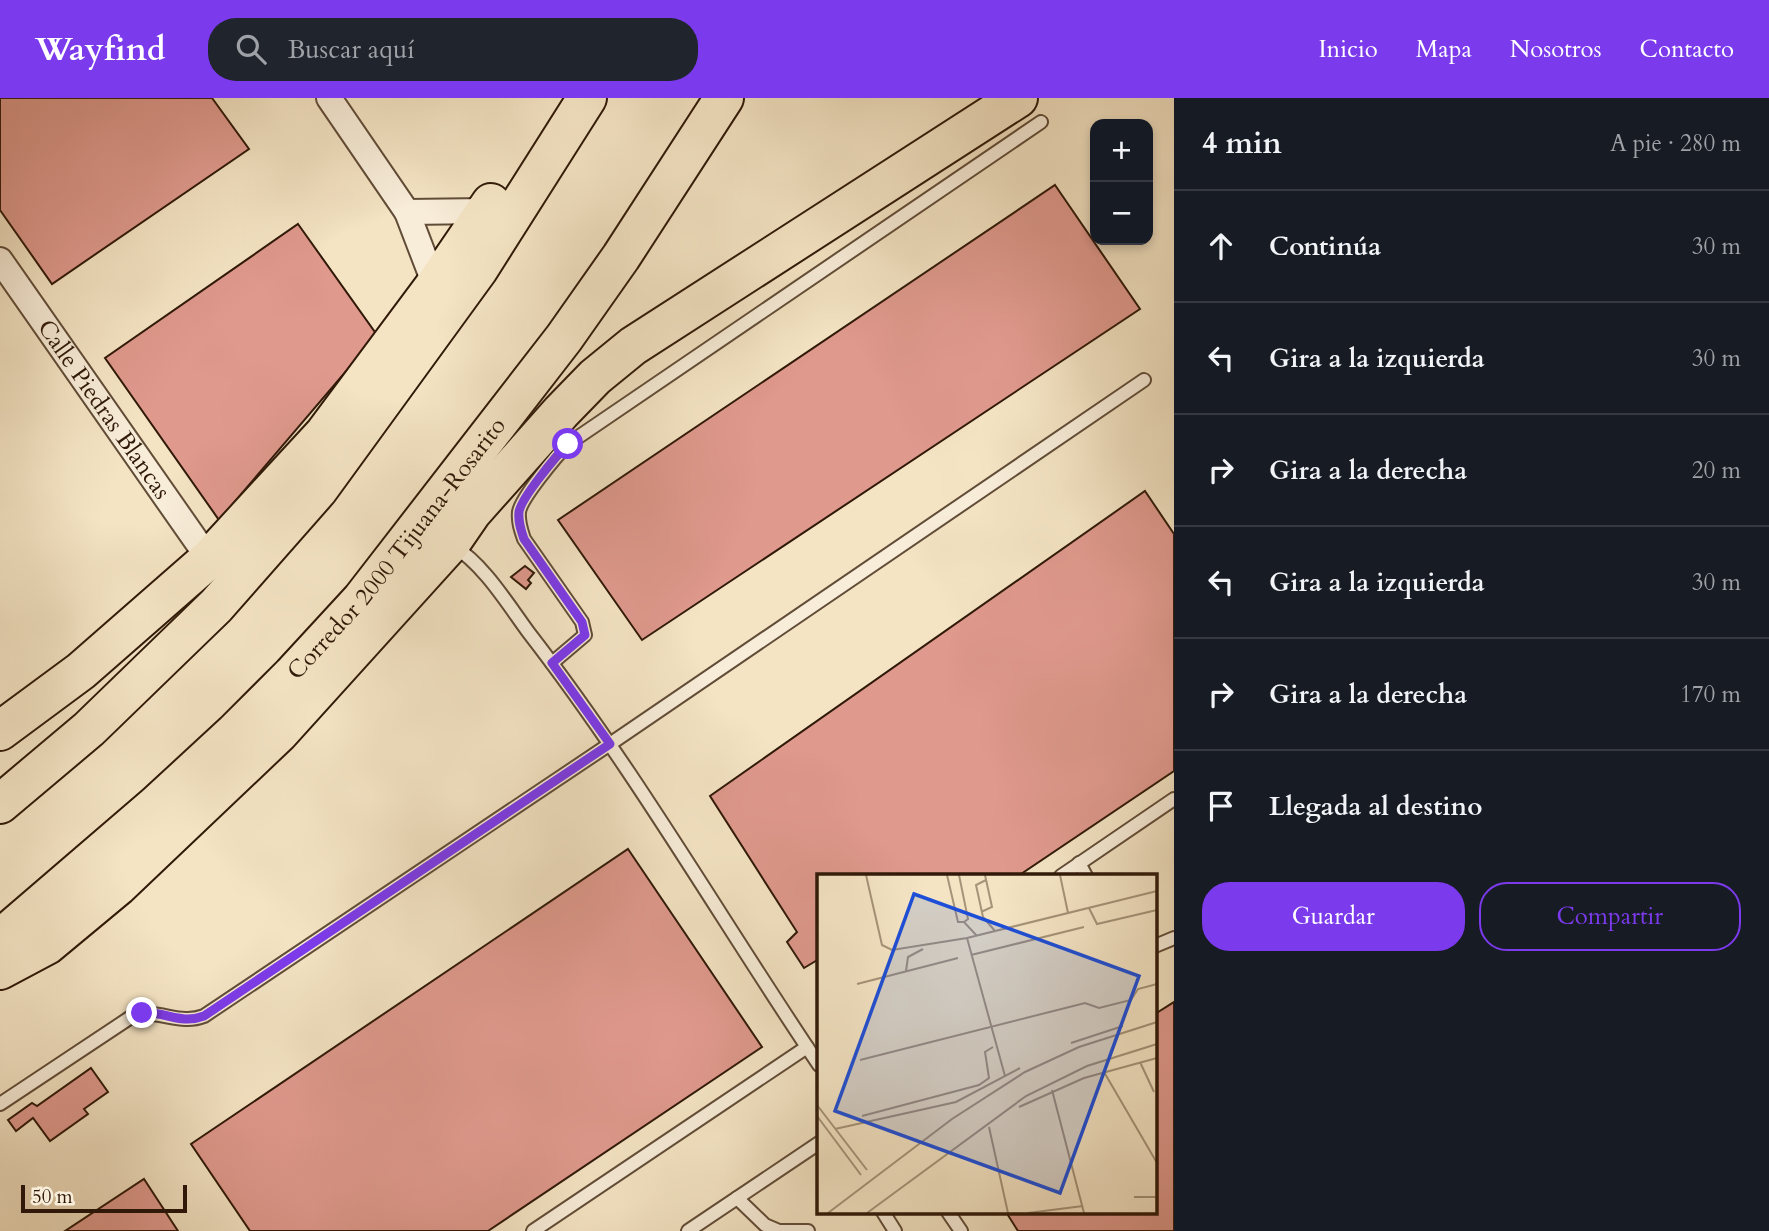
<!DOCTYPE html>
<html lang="es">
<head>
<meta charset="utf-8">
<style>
	body { margin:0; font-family:Cardo,serif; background:#20242c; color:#f1f3f6 }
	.controls { position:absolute; right:21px; top:21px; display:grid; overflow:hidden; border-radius:14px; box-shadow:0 4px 10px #0003 }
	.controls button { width:63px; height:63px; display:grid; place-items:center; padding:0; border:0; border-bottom:2px solid #363941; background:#171b24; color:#f1f3f6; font:35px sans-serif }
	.scale { position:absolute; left:21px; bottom:18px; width:166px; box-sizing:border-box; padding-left:7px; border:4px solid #301908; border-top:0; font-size:19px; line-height:24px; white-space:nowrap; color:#301908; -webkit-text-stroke:5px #f8edd9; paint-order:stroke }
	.stop { position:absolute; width:21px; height:21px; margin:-16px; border:5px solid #7c3aed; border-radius:50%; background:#fff }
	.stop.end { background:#7c3aed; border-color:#fff; box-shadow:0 2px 7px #0008 }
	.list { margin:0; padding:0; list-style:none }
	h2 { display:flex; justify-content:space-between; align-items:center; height:91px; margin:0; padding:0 28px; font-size:30px }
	h2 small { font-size:23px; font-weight:400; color:#9ea1a6 }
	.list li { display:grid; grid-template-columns:46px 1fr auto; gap:21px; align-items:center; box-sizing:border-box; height:112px; padding:0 28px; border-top:2px solid #363941 }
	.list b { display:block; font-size:26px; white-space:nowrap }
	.list em { font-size:23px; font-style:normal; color:#9ea1a6 }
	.actions { display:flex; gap:14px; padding:21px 28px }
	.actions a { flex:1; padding:16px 0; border:2px solid #7c3aed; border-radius:28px; text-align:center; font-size:24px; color:#7c3aed }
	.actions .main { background:#7c3aed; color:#fff }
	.icon { flex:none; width:38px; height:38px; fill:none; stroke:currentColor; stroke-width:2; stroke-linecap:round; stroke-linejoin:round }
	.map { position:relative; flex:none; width:1174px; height:1133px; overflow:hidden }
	header { display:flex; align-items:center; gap:42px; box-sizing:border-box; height:98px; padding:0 35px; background:#7c3aed; color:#fff }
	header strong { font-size:33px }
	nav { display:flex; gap:38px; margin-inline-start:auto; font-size:24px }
	.search { width:490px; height:63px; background:#20242c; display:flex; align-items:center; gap:18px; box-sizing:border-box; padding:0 24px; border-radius:28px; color:#9ea1a6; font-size:26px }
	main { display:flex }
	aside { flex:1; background:#171b24 }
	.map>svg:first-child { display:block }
</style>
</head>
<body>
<header>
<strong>Wayfind</strong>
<div class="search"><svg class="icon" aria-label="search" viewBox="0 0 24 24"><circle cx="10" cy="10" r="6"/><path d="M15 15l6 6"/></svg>Buscar aquí</div>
<nav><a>Inicio</a><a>Mapa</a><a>Nosotros</a><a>Contacto</a></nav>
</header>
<main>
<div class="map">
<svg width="1174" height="1133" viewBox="0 0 1174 1133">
	<rect width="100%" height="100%" fill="#f4e4c4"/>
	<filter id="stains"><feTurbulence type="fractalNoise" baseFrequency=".00286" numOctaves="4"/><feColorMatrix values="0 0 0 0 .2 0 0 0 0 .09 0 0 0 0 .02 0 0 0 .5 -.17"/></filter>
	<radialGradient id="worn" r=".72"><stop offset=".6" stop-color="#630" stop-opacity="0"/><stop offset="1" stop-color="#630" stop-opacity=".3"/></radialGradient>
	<g fill="#df998d" stroke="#301908" stroke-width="2">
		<path d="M0,0h212l37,51 -197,135 -52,-74z"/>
		<path d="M1055,87l85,124 -498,331 -84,-120z"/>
		<path d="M298,126l79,111 -158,185 -114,-162z"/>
		<path d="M1145,393l29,43v237l-156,105h-199v83l-15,9 -17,-26 10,-10 -87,-136z"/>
		<path d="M525,468l9,7 -6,7 3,3 -5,6 -15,-12z"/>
		<path d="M628,751l134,198 -274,184h-238l-59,-87z"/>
		<path d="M1174,904v229h-156l-12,-19h149v-198z"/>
		<path d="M91,970l17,24 -24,17 4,5 -38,27 -17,-23 -17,13 -8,-11 24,-17 5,3z"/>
		<path d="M144,1081l34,52h-113z"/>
	</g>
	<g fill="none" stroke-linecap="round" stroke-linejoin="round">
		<g stroke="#614c37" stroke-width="16">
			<g id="lane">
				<path d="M453,448c30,17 56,60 76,87 106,137 193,288 290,432"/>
				<path d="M552,565l33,-28 -3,-13 -58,-83c-3,-9 -6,-17 -5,-27 2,-14 38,-57 49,-68l473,-322"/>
				<path d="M1079,765l7,13"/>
				<path d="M1061,778l113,-77"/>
				<path d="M1155,848l19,-8"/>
				<path d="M0,1006l131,-87c27,-10 47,9 73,-1l406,-272 534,-364"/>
				<path d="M737,1100l28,27 14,6h29"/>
				<path d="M883,1114l12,19"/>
				<path d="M948,1114l13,19"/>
				<path d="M533,1133l274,-184"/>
				<path d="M688,1133l131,-88"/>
			</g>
		</g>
		<g stroke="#614c37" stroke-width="28">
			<g id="street">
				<path d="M329,0l78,114 28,73"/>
				<path d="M407,114l79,-1"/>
				<path id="s1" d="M0,162l209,299"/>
			</g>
		</g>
		<g stroke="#301908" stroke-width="42">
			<g id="highway">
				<path d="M0,633l81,-60 128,-112 115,-125 111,-149 56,-82"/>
				<path d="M0,706l89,-75 127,-123 102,-116 160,-220 109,-172"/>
				<path id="s2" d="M0,841l156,-134 78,-72 58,-58 70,-76 202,-261 57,-81 103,-159"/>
				<path d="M0,872l47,-25 71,-59 161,-153 171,-189 22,-32 89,-100 34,-35 38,-31 385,-248"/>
			</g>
		</g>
		<use href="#lane" stroke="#f8edd9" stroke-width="12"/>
		<use href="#street" stroke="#f8edd9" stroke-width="24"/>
		<use href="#highway" stroke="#f4e4c4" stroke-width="38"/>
	</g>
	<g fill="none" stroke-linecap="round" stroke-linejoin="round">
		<path stroke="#7c3aed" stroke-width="9" d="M142,915c23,-2 38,12 62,3l406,-272 -58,-81 33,-28 -3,-13 -58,-83c-3,-9 -6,-17 -5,-27 2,-14 38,-57 49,-68"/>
	</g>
	<g text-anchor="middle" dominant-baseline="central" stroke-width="5" stroke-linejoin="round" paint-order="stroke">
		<g font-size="24" fill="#301908" stroke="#f8edd9">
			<text stroke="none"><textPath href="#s1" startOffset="182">Calle Piedras Blancas</textPath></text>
			<text stroke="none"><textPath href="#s2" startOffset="558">Corredor 2000 Tijuana-Rosarito</textPath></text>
		</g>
	</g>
	<g transform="translate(817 776)">
		<rect width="340" height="340" fill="#f4e4c4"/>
		<path fill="none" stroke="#a69379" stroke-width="2" d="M49,1l16,70 10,5 75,-12 190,-47M130,1l11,47h6l13,14M142,1l9,44 -4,3M243,1l8,38M169,6l-10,5 7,32 12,14M272,34l8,16 60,-14M164,38l11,-5 -7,-32M150,64l38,138M154,81l113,-28M89,97l2,-14 15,-8M40,110l101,-26M254,169l52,-17M43,186l225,-57 14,5 32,-8 7,-11 19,-5M323,188l14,30M287,198l53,91M235,216l32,123M0,231l50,65M202,233l65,-29 73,-20M0,242l44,59M45,242l117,-31 10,-7 -4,-26 8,-5M172,253l19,86M18,255l121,-27 64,-34M317,323h23M11,339l124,-94 73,-47 54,-25 78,-25M50,339l159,-117 61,-30 70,-22M211,339l55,-7"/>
		<path fill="#1d4ed8" fill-opacity="0.15" stroke="#1d4ed8" stroke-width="3.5" d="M97,20l225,82 -79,217 -225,-82z"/>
		<rect width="340" height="340" fill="none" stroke="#301908" stroke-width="3.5"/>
	</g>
	<rect width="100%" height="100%" filter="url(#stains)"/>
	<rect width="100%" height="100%" fill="url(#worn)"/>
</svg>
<div class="controls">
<button>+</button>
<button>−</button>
</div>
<div class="scale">50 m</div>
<div class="stop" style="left:568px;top:346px"></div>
<div class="stop end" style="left:142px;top:915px"></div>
</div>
<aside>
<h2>4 min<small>A pie · 280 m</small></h2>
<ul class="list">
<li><svg class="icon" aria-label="ahead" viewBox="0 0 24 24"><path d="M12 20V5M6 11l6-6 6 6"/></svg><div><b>Continúa</b></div><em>30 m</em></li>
<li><svg class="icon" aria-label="left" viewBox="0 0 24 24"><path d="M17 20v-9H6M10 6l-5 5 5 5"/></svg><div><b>Gira a la izquierda</b></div><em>30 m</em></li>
<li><svg class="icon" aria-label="right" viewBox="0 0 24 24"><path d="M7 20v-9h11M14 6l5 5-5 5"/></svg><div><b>Gira a la derecha</b></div><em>20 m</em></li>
<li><svg class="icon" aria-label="left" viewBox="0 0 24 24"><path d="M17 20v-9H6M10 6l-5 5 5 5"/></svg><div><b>Gira a la izquierda</b></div><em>30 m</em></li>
<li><svg class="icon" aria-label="right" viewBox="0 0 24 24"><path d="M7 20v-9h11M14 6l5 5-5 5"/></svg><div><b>Gira a la derecha</b></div><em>170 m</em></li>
<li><svg class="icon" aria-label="arrive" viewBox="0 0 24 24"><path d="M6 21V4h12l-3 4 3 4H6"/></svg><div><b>Llegada al destino</b></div></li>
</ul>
<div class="actions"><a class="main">Guardar</a><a>Compartir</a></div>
</aside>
</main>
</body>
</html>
